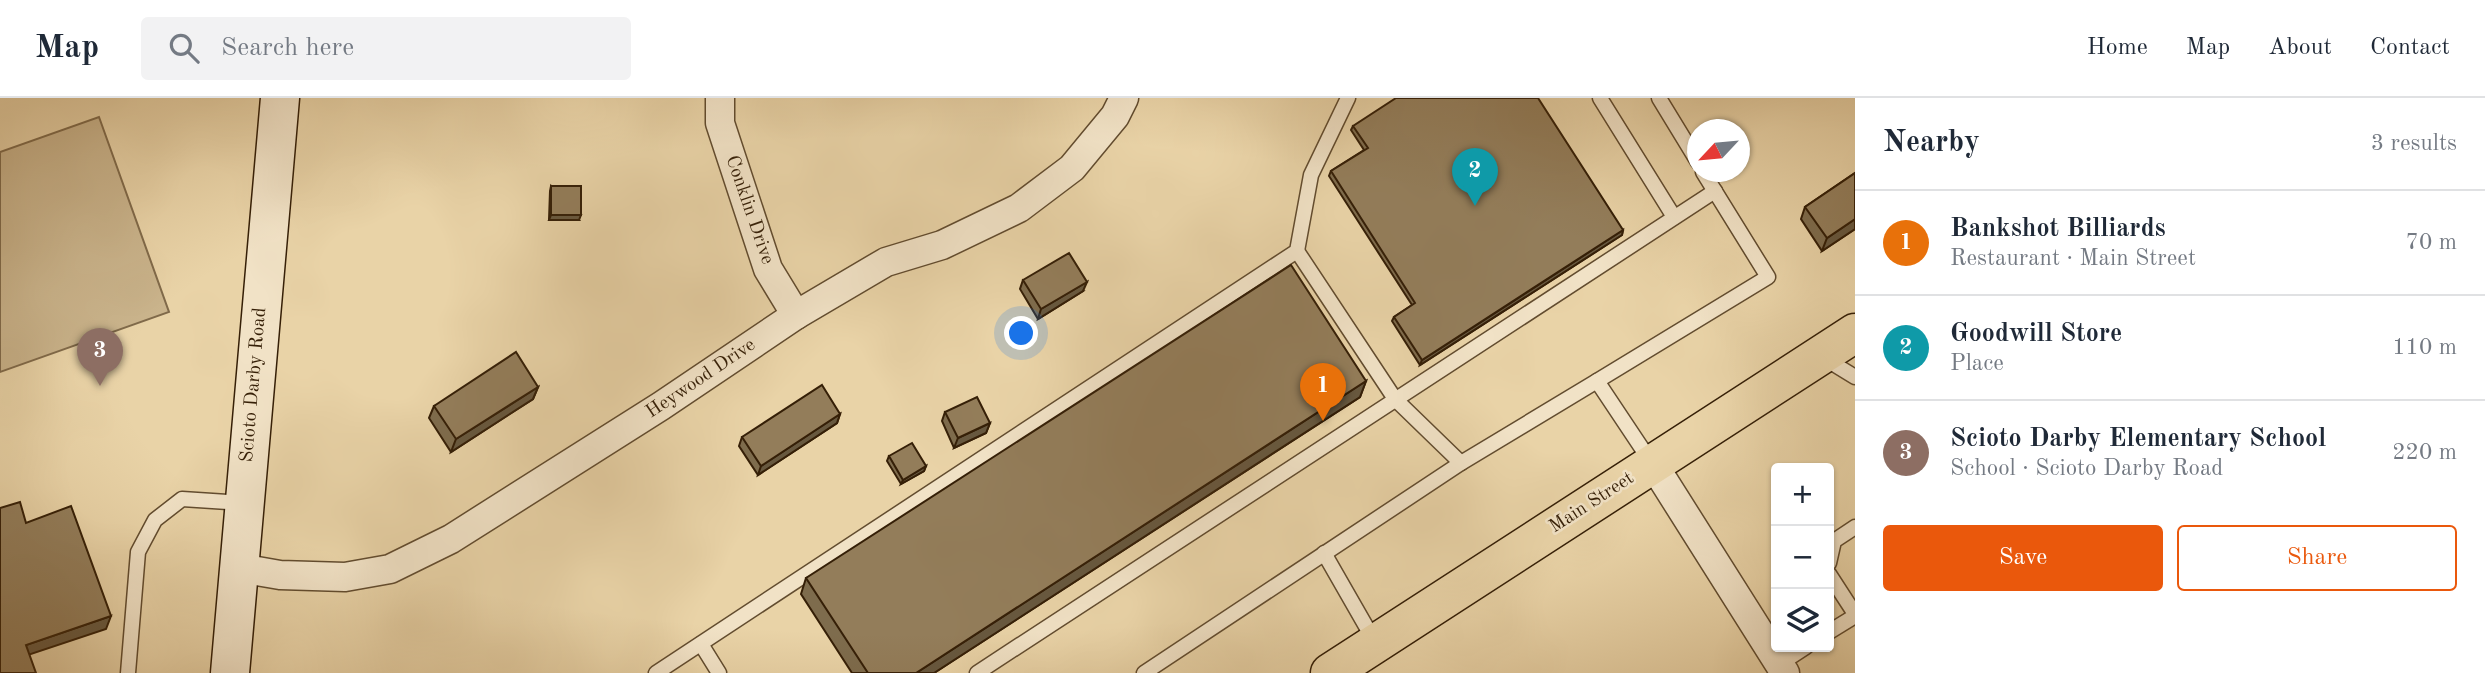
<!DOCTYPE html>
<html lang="en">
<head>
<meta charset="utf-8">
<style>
	body { margin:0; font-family:"Old Standard TT",serif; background:#f2f2f3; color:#1f2937 }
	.controls { position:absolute; right:21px; bottom:21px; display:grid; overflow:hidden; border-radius:7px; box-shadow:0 2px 5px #0004 }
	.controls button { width:63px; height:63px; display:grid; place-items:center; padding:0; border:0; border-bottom:2px solid #e0e1e3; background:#fff; color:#1f2937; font:35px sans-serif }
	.compass { position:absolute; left:1687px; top:21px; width:63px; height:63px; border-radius:50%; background:#fff; box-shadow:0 2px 5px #0004; rotate:244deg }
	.you { position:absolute; left:1022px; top:236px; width:24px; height:24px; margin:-18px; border:5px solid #fff; border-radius:50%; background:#1a73e8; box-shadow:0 0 0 10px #1a73e833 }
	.badge { display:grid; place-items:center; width:46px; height:46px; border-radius:50%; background:#ea580c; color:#fff; font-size:23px; font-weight:700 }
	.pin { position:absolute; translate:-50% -58px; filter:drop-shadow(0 2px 4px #0008) }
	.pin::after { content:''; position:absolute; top:37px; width:24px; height:21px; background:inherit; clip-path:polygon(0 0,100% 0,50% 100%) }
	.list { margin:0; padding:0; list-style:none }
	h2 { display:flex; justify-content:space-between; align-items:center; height:91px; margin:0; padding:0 28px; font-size:30px }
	h2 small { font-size:23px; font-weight:400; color:#747a83 }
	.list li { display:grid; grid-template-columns:46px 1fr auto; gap:21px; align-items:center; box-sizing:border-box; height:105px; padding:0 28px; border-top:2px solid #e0e1e3 }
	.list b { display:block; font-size:26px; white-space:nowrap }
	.list p { margin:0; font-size:23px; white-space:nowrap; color:#747a83 }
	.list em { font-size:23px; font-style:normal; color:#747a83 }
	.actions { display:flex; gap:14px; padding:21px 28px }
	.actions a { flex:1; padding:16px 0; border:2px solid #ea580c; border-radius:7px; text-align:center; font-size:24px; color:#ea580c }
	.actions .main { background:#ea580c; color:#fff }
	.icon { flex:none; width:38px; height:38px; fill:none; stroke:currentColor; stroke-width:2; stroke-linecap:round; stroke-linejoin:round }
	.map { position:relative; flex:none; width:1855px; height:575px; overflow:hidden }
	header { display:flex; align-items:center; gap:42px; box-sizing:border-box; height:98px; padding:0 35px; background:#fff; border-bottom:2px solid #e0e1e3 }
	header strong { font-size:33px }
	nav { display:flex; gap:38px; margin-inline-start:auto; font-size:24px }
	.search { width:490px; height:63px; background:#f2f2f3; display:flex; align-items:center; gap:18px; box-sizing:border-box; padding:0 24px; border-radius:7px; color:#747a83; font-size:26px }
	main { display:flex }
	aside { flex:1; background:#fff }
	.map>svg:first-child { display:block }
</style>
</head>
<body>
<header>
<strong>Map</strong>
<div class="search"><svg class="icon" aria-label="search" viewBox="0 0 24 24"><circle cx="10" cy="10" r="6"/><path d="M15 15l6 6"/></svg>Search here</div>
<nav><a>Home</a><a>Map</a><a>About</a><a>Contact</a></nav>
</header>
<main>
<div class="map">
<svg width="1855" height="575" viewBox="0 0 1855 575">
	<rect width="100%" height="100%" fill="#e9d3a7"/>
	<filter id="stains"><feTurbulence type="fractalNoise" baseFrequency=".00286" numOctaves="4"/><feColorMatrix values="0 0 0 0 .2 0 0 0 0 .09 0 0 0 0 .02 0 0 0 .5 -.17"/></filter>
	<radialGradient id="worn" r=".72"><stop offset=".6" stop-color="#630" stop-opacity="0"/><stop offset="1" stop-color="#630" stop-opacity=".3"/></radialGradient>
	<path fill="#cab48c" stroke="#806a4a" stroke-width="2" d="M99,19l70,195 -169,60v-220z"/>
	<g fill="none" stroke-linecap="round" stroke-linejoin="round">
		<g stroke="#624c2f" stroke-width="17">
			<g id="service">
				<path d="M1600,0l74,119"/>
				<path d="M1659,0l39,64"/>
				<path d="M1297,153l98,148 66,64"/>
				<path d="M1824,260l31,19"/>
				<path d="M1597,283l171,-104 -65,-105"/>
				<path d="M1324,455l51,89"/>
				<path d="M1829,465l5,-22 21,-14"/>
				<path d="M1829,476l26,40"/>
				<path d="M1829,534l26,-16"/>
				<path d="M701,546l18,29"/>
				<path d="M1780,566l26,-17"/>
				<path d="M128,575l10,-121 17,-32 27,-21 61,4"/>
				<path d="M656,575l641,-422 14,-76 37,-77"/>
				<path d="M977,575l738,-482"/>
				<path d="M1144,575l317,-210 136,-82 54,81"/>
			</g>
		</g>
		<g stroke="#624c2f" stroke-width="31">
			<g id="minor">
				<path d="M720,0v25l48,146 28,46"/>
				<path d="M1653,366l132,209"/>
				<path d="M239,470l41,7 65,2 45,-8 61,-30 210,-133 135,-91 90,-53 56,-17 77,-37 53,-40 43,-52 9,-18"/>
			</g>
		</g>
		<g stroke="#351f07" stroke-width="41">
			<path id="secondary" d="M230,575l50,-575"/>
		</g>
		<g stroke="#351f07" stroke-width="41">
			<path id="primary" d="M1330,575l525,-340"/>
		</g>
		<use href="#service" stroke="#f1e2c6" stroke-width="14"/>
		<use href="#minor" stroke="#f1e2c6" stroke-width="28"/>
		<use href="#secondary" stroke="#f1e2c6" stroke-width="38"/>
		<use href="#primary" stroke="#e9d3a7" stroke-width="38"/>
	</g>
	<g fill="#7e6c4d" stroke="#351f07" stroke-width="2">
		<path d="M1353,28l270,104 -1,5 -202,130 -28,-44 2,-4 18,-12 -83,-129 2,-5 33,-21 -13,-20z"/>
		<path d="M1855,75v56l-33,22 -21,-32 4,-12z"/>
		<path d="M551,88l28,34h-30l1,-29z"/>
		<path d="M1023,182l60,11 -45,28 -18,-30z"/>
		<path d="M1366,283l-6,16 -426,276h-82l-51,-79 5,-16z"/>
		<path d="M538,289l-5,12 -82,53 -22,-34 5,-12z"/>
		<path d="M945,314l45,11 -4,10 -32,15 -12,-27z"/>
		<path d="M840,316l-3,9 -79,52 -19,-29 3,-9z"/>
		<path d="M889,358l37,10 -2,5 -23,13 -14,-23z"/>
	</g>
	<g fill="#67583f" stroke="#351f07" stroke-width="2">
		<path d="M551,117h30l-2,5h-30z"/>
		<path d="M1855,121v10l-33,22 5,-13z"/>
		<path d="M1623,132l-1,5 -202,130 2,-5z"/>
		<path d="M1087,184l-4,9 -45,28 3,-10z"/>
		<path d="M1366,283l-6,16 -426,276h-18z"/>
		<path d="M538,289l-5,12 -82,53 5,-13z"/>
		<path d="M840,316l-3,9 -79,52 3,-9z"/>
		<path d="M990,325l-4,10 -32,15 4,-10z"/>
		<path d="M926,368l-2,5 -23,13 2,-4z"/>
		<path d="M111,518l-5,13 -84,28 4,-12z"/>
	</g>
	<g fill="#937d5a" stroke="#351f07" stroke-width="2">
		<path d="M1396,0h142l85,132 -201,130 -28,-43 21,-14 -84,-132 37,-23 -15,-22z"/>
		<path d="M1855,75v46l-28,19 -22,-31z"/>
		<rect x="551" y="88" width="30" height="29"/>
		<path d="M1069,155l18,29 -46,27 -18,-29z"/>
		<path d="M1291,167l75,116 -450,292h-48l-62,-95z"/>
		<path d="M516,254l22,35 -82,52 -22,-33z"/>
		<path d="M822,287l18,29 -79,52 -19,-29z"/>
		<path d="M977,299l13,26 -32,15 -13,-26z"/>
		<path d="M912,345l14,23 -23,14 -14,-24z"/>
		<path d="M20,404l6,21 45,-17 40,110 -85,29 10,28h-36v-165z"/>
	</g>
	<g text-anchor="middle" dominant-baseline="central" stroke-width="5" stroke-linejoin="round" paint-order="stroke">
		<g font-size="19" fill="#351f07" stroke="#f1e2c6">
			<text transform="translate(749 112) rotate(71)">Conklin Drive</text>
			<text transform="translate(701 281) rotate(-34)">Heywood Drive</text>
			<text transform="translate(254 287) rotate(-85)">Scioto Darby Road</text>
			<text transform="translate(1592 405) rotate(-33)">Main Street</text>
		</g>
	</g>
	<rect width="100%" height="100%" filter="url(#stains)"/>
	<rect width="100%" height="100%" fill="url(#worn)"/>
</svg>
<div class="controls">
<button>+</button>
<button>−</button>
<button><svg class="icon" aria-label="layers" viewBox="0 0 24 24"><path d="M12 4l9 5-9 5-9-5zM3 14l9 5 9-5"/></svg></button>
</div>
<svg class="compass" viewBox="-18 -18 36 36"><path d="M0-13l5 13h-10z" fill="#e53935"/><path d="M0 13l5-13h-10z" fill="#747a83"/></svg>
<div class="you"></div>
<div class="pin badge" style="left:1323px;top:323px;background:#e8710a">1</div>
<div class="pin badge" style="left:1475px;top:108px;background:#0f9aa8">2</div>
<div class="pin badge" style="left:100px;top:288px;background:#8d6e63">3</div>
</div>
<aside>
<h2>Nearby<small>3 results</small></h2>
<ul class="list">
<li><span class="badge" style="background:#e8710a">1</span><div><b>Bankshot Billiards</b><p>Restaurant · Main Street</p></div><em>70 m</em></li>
<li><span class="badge" style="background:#0f9aa8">2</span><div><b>Goodwill Store</b><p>Place</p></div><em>110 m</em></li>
<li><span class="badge" style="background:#8d6e63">3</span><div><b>Scioto Darby Elementary School</b><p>School · Scioto Darby Road</p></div><em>220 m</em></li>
</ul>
<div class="actions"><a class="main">Save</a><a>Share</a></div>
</aside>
</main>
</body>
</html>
